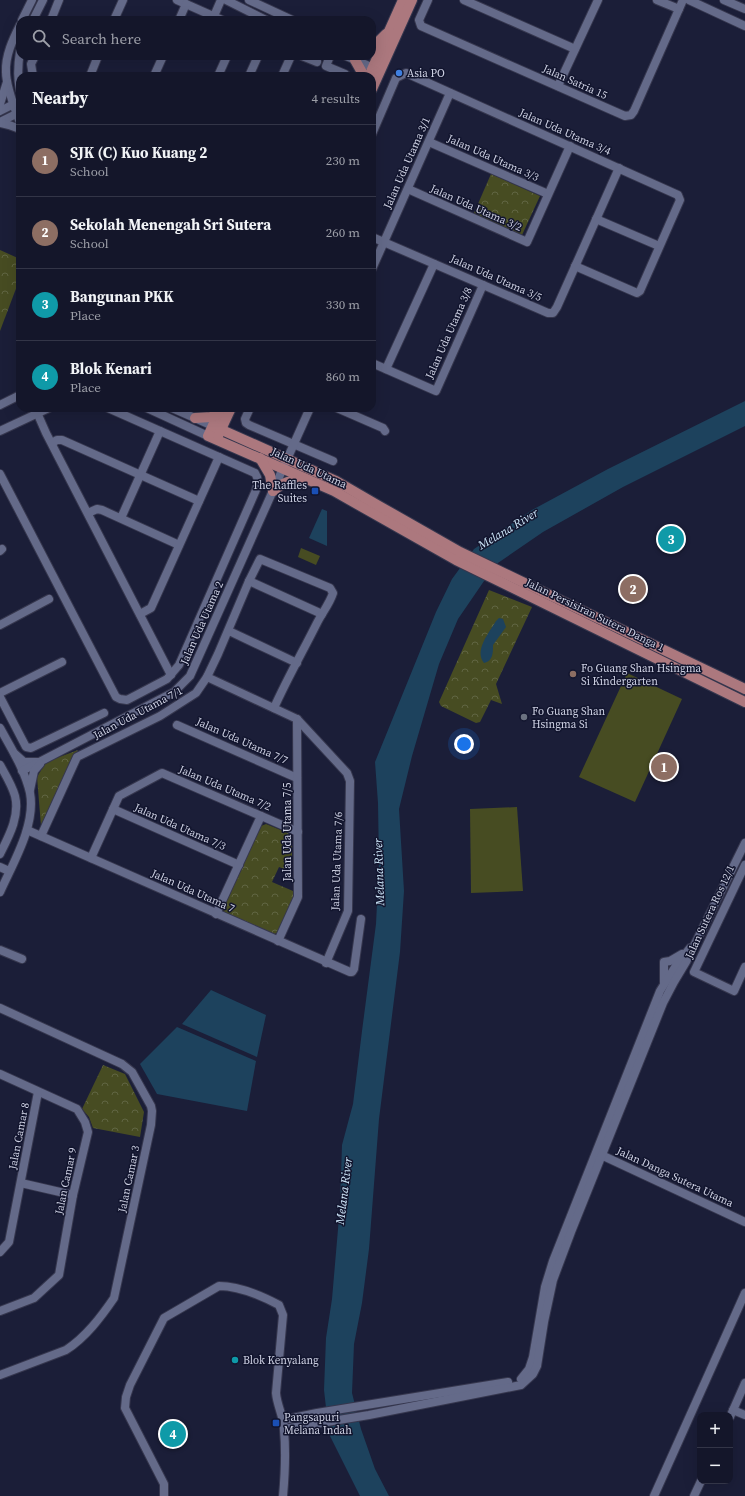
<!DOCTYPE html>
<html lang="en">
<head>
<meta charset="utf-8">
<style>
	body { margin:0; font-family:"Source Serif 4",serif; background:#1d1f32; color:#f1f3f6 }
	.controls { position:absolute; right:12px; bottom:12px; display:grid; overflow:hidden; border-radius:8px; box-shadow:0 4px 16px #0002 }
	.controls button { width:36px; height:36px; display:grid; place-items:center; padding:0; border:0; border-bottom:1px solid #333547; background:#14162a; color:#f1f3f6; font:20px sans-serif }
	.you { position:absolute; left:464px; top:744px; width:14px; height:14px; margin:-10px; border:3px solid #fff; border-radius:50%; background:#1a73e8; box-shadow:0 0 0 6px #1a73e833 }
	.badge { display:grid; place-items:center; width:26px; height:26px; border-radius:50%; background:#96b6fd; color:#fff; font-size:13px; font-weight:700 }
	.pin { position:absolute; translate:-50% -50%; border:2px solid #fff; box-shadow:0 1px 4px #0006 }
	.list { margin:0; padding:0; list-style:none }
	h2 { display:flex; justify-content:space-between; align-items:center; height:52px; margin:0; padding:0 16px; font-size:17px }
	h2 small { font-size:13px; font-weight:400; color:#9d9fa8 }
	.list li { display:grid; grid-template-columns:26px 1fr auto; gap:12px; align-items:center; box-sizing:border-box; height:72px; padding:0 16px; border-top:1px solid #333547 }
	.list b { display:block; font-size:15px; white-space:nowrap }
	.list p { margin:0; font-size:13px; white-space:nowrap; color:#9d9fa8 }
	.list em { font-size:13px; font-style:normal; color:#9d9fa8 }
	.icon { flex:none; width:22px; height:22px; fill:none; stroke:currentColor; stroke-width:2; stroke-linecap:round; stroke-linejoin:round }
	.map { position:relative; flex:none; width:745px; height:1496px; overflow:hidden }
	.search { position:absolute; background:#14162a; box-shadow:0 4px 16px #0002; left:16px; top:16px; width:360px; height:44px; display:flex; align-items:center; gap:10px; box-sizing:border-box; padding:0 14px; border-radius:12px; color:#9d9fa8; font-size:15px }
	.panel { position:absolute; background:#14162a; box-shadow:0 4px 16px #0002; left:16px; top:72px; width:360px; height:340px; border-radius:12px }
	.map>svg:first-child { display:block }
</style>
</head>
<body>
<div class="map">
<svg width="745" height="1496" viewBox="0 0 745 1496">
	<defs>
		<pattern id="park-crowns" width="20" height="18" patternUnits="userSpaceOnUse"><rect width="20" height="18" fill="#474c22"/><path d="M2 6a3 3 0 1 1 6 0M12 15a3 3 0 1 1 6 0" fill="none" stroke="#606542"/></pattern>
	</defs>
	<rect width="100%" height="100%" fill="#1b1e38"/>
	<g fill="#474c22">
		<path d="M301,548l19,8 -4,9 -18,-8z"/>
		<path d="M627,673l55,26 -47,103 -56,-25z"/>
		<path d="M517,807l6,84 -52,2 -1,-84z"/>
	</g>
	<g fill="url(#park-crowns)">
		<path d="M491,174l49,22 -18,39 -48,-22z"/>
		<path d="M0,250l20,9v19l-20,53z"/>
		<path d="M489,590l43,17 -36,77 6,20 -11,-4 -11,22 -4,1 -35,-17 -2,-4z"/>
		<path d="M78,750l-37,76 -4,-49 9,-15z"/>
		<path d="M266,824l22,9 4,6v33l-13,-5 -7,15 21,9v7l-16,35 -5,2 -47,-21 -2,-5 38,-83z"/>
		<path d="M103,1065l22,9 19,38 -4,25 -47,-9 -4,-11 -7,-8z"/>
	</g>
	<g fill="#1d425d">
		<path d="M745,401v25l-122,61 -80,45 -48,33 -37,54 -19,45 -27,92 -13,53 5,82 -4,61 -21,167 -10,130 -7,54 -8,41 -2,49 9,36 14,40 14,27h-29l-31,-62 -5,-44 2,-52 6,-39 8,-93 2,-61 11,-41 9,-73 14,-107 3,-61 -1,-60 -3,-41 61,-150 16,-33 22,-30 58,-39 76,-41z"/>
		<path d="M322,509l5,2v35l-18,-8z"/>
		<path d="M499,618l4,1 3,8 -13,18c0,8 0,16 -9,18 -10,-13 5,-30 12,-42z"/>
		<path d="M211,990l55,25 -9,42 -75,-33z"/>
		<path d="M177,1027l79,34 -9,50 -90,-17 -17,-30z"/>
	</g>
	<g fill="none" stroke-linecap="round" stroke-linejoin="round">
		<g stroke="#36374e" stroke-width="10">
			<g id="minor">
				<path d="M177,0l45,20"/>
				<path d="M226,0l40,20"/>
				<path d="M249,0l43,20"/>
				<path d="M428,0l-9,20 2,6 204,90 6,-1 3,-4 49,-111"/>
				<path d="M464,0l111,49"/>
				<path d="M657,0l22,9"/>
				<path d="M689,0l56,26"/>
				<path d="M724,0l21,9"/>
				<path d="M214,16l7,-16"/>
				<path d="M22,20l10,-20"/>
				<path d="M33,20l10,-20"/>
				<path d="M51,20l8,-20"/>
				<path d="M114,20l9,-20"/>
				<path d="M179,20l7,-16"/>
				<path d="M20,25c-7,14 -15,31 -14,47 0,15 9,37 14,51"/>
				<path d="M20,51c-2,13 -3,26 0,39"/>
				<path d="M302,56l15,6"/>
				<path d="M330,56l-4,10 19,8 2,2"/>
				<path d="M346,56l32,14"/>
				<path d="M33,76l-2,-12 4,-8"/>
				<path d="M90,76l8,-20"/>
				<path d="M154,76l9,-20"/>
				<path d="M218,76l9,-20"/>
				<path d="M249,76l9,-20"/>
				<path d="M282,76l9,-20"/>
				<path d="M558,86l40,-86"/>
				<path d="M0,104l7,-22"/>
				<path d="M0,111l20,-10"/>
				<path d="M0,122l20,-10"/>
				<path d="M0,123l9,2 11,4"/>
				<path d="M372,134l24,-56 10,-5 272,122 2,5 -40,91 -3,2 -62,-27"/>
				<path d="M429,142l119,52"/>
				<path d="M408,189l119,53 43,-96"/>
				<path d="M596,219l63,27"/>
				<path d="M372,237l176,76h5l4,-6 62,-139"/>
				<path d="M372,269l78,-176"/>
				<path d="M372,363l64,28 47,-106"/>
				<path d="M386,369l48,-105"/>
				<path d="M0,405l20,-10"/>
				<path d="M35,408l11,25 125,242"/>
				<path d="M147,408l61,28"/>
				<path d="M172,408l41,18"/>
				<path d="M250,408l-5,11 1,4 3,2 84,36"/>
				<path d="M337,408l46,20 2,3"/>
				<path d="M0,431l49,-23"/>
				<path d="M52,443l5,-3h5l137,61"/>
				<path d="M0,474l116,223 4,2 7,1 40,-21 12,-14 77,-175c2,-7 3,-11 -1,-17l-147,-65"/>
				<path d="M88,513l9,-4 5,1 77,35"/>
				<path d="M121,518l39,-87"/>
				<path d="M0,551l2,-2"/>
				<path d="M249,581l73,33"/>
				<path d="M140,614l11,-6 68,-151"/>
				<path d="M0,625l49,-26"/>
				<path d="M229,631l68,32"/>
				<path d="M207,677l90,42 50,54 3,8 -2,130 -22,52"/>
				<path d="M0,693l62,-31"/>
				<path d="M0,697l26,50 5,1 73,-35"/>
				<path d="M177,725l120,53"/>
				<path d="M0,728c11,20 25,42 30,65 6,32 -17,70 -30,99"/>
				<path d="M15,754l9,8h14"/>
				<path d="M0,765c5,9 12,20 15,31 5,20 -6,40 -15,58"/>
				<path d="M22,771l152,-79 16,-16 120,-268"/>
				<path d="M30,790l4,-19 6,-7"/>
				<path d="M113,809l126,56"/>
				<path d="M27,830l323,142h2l2,-3 7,-50"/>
				<path d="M41,836l36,-79 83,-41 36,-23 11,-16 11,-23 31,-73 11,-22 70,29 3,5c-3,10 -11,20 -16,30 -14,28 -30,56 -43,85"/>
				<path d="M91,858l28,-62 43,-23 136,59"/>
				<path d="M745,865l-51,107 40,19 11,-24"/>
				<path d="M0,867l9,4"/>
				<path d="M216,914l45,-98"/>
				<path d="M278,941l20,-44 -1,-178"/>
				<path d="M0,950l22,9"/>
				<path d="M664,983v-21l6,-1 12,-7"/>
				<path d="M0,1008l122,56 10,8 19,34 1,5 -1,14 -37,173c-13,19 -28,39 -48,52l-66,25"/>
				<path d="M0,1074l77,35 8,13 3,10 -15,63 -14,80 -25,23 -34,13"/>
				<path d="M597,1153l148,69"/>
				<path d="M21,1183l52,12"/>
				<path d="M0,1252l9,-10 29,-150"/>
				<path d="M521,1379l8,-10 4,-12 12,-70 8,-26 107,-270 15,-24 15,-19"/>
				<path d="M733,1410l12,5"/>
				<path d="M730,1417l15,-34"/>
				<path d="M283,1420l34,-7 191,-31"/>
				<path d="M284,1429l85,-14 152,-30 12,-11 4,-8 7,-44 9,-42 18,-48 92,-229 11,-21 12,-20 59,-119"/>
				<path d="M164,1496v-12l-39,-76 1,-11 4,-12 34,-67 55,-32c20,0 43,10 60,19l4,10 -7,78c1,13 8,24 8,37 2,22 1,44 -1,66"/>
				<path d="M654,1496l91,-203"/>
				<path d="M694,1496l7,-15"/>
			</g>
		</g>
		<g stroke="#36374e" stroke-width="12">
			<g id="major">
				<path d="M372,46l7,-5 7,-7"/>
				<path d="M355,60l9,16"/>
				<path d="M369,76l34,-76"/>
				<path d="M372,89l40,-89"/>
				<path d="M221,408l-13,28 126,55 122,69 289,142"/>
				<path d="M195,418l16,-1 8,-4"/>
				<path d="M213,426l123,55 43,25 81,46 285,137"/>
				<path d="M218,436l13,-28"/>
				<path d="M260,458l10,17 3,16"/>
				<path d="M273,491c10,-9 18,-11 32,-11"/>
			</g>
		</g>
		<use href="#minor" stroke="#646a89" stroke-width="8"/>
		<use href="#major" stroke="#ac787e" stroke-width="10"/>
	</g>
	<circle fill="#3f7fe0" stroke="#12152e" stroke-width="1.5" cx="399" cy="73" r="4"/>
	<g fill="#1a4fb4" stroke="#12152e" stroke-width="1.5">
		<rect x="311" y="487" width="8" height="8" rx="2"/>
		<rect x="272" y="1419" width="8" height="8" rx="2"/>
	</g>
	<circle fill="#8d6e63" stroke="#12152e" stroke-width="1.5" cx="573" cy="674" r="4"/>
	<circle fill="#6b7280" stroke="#12152e" stroke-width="1.5" cx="524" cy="717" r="4"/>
	<circle fill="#0f9aa8" stroke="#12152e" stroke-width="1.5" cx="235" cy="1360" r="4"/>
	<g text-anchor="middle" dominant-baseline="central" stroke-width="3" stroke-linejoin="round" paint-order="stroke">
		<g font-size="11" fill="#ced1e3" stroke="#12152e" text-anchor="start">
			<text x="407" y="73">Asia PO</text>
			<text x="307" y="485" text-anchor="end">The Raffles<tspan x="307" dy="13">Suites</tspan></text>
			<text x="581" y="668">Fo Guang Shan Hsingma<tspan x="581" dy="13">Si Kindergarten</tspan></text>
			<text x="532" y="711">Fo Guang Shan<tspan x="532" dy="13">Hsingma Si</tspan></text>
			<text x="243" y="1360">Blok Kenyalang</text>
			<text x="284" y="1417">Pangsapuri<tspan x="284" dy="13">Melana Indah</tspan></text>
		</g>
		<g font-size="11" fill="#ced1e3" stroke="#12152e">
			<text transform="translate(575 82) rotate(24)">Jalan Satria 15</text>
			<text transform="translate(565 132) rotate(24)">Jalan Uda Utama 3/4</text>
			<text transform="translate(493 158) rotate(24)">Jalan Uda Utama 3/3</text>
			<text transform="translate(407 163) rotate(-66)">Jalan Uda Utama 3/1</text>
			<text transform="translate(476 208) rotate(24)">Jalan Uda Utama 3/2</text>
			<text transform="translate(496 278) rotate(24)">Jalan Uda Utama 3/5</text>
			<text transform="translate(449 333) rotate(-66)">Jalan Uda Utama 3/8</text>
			<text transform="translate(309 468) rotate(25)">Jalan Uda Utama</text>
			<text transform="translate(595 615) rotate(26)">Jalan Persisiran Sutera Danga 1</text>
			<text transform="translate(202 623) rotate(-66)">Jalan Uda Utama 2</text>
			<text transform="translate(138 713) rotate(-28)">Jalan Uda Utama 7/1</text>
			<text transform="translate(242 741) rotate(24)">Jalan Uda Utama 7/7</text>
			<text transform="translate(225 788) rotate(23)">Jalan Uda Utama 7/2</text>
			<text transform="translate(180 827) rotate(24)">Jalan Uda Utama 7/3</text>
			<text transform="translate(287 832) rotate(-90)">Jalan Uda Utama 7/5</text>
			<text transform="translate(337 861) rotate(-88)">Jalan Uda Utama 7/6</text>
			<text transform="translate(193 891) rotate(24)">Jalan Uda Utama 7</text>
			<text transform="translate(710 912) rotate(-65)">Jalan Sutera Ros 12/1</text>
			<text transform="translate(19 1136) rotate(-79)">Jalan Camar 8</text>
			<text transform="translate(675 1177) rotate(25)">Jalan Danga Sutera Utama</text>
			<text transform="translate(129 1179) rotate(-78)">Jalan Camar 3</text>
			<text transform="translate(66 1181) rotate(-78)">Jalan Camar 9</text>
		</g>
		<g font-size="12" font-style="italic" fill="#cee7fa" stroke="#12152e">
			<text transform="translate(508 529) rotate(-31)">Melana River</text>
			<text transform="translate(379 872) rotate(-92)">Melana River</text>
			<text transform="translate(344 1191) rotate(-83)">Melana River</text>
		</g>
	</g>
</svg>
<div class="controls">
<button>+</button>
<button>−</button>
</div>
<div class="you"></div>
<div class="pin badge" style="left:664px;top:767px;background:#8d6e63">1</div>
<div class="pin badge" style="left:633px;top:589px;background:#8d6e63">2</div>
<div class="pin badge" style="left:671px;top:539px;background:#0f9aa8">3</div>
<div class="pin badge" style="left:173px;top:1434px;background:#0f9aa8">4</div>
<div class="search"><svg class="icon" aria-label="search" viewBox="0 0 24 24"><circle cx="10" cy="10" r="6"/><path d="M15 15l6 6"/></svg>Search here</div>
<section class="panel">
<h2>Nearby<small>4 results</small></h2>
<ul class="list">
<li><span class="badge" style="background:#8d6e63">1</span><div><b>SJK (C) Kuo Kuang 2</b><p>School</p></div><em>230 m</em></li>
<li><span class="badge" style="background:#8d6e63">2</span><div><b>Sekolah Menengah Sri Sutera</b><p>School</p></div><em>260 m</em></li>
<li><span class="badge" style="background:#0f9aa8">3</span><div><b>Bangunan PKK</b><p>Place</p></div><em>330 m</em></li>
<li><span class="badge" style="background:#0f9aa8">4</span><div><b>Blok Kenari</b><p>Place</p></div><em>860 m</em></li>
</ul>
</section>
</div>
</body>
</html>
